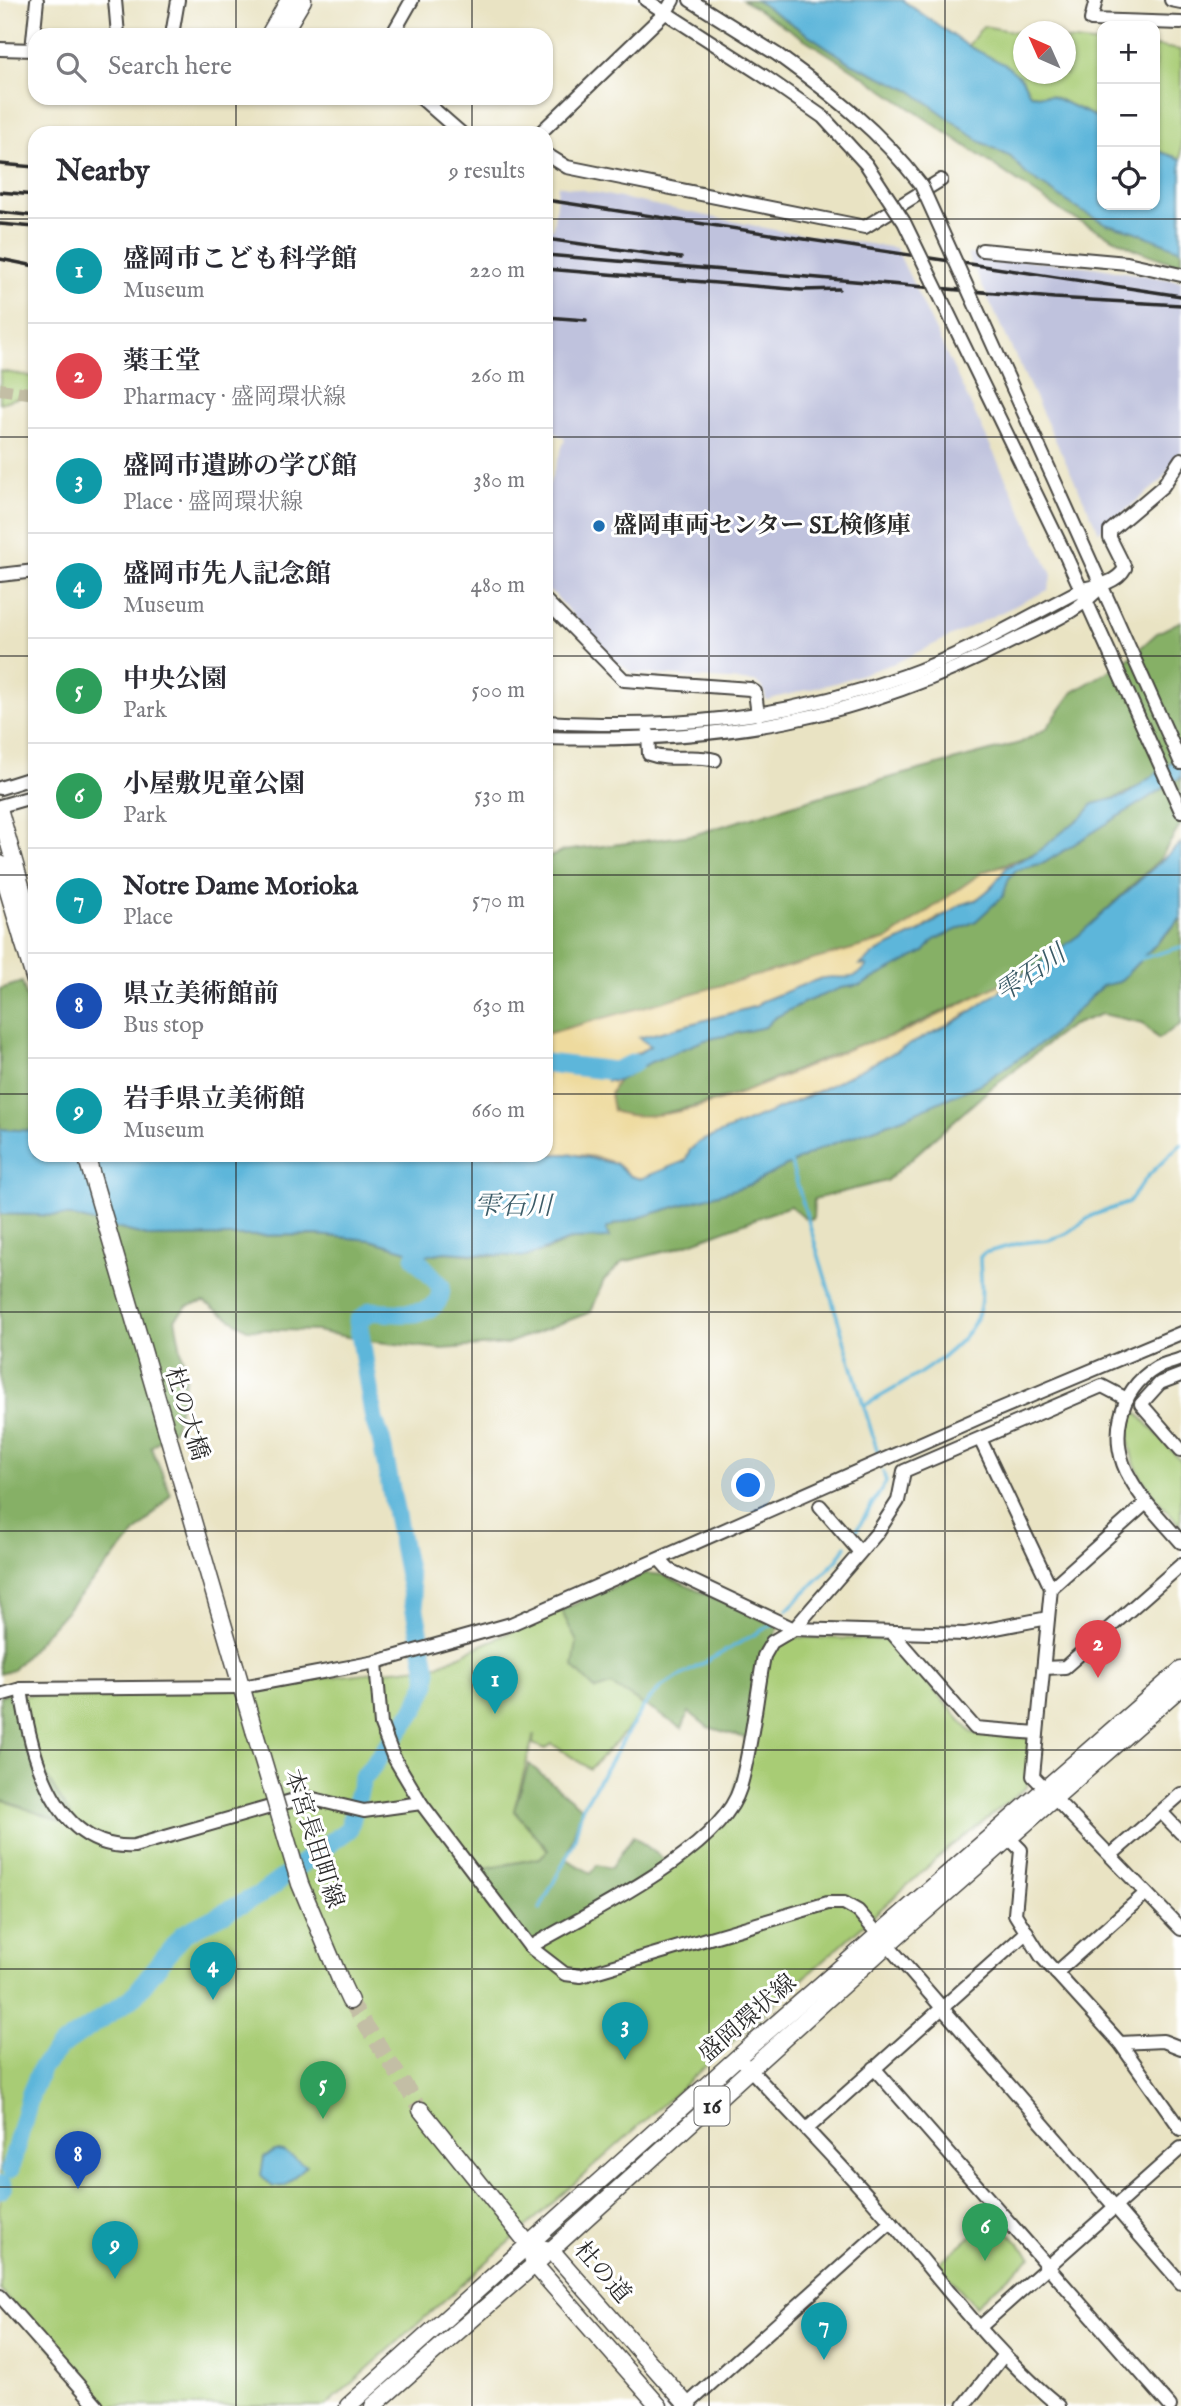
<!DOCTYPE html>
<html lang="en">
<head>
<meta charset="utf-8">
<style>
	body { margin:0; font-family:"IM FELL English","Noto Serif JP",serif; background:#f2f2f3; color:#2b2b33 }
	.controls { position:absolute; right:21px; top:21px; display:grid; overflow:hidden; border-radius:14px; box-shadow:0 2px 5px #0004 }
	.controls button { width:63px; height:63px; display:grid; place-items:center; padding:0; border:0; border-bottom:2px solid #e1e1e2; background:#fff; color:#2b2b33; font:35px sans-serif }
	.compass { position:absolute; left:1013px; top:21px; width:63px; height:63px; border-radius:50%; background:#fff; box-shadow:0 2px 5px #0004; rotate:315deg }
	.you { position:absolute; left:749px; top:1486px; width:24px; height:24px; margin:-18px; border:5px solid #fff; border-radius:50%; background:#1a73e8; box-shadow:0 0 0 10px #1a73e833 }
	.badge { display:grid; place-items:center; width:46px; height:46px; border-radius:50%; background:#1f6fb2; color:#fff; font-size:23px; font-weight:700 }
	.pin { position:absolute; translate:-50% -58px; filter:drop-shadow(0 2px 4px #0008) }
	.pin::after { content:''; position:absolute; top:37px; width:24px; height:21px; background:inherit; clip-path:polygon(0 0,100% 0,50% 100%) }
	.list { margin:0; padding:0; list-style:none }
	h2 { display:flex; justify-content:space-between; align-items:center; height:91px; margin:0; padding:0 28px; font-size:30px }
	h2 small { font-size:23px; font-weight:400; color:#7c7c81 }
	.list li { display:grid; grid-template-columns:46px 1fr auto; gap:21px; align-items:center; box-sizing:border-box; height:105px; padding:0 28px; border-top:2px solid #e1e1e2 }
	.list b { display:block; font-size:26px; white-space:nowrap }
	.list p { margin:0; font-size:23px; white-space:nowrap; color:#7c7c81 }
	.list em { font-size:23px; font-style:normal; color:#7c7c81 }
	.icon { flex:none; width:38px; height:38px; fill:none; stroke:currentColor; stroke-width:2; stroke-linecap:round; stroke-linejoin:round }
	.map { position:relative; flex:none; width:1181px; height:2406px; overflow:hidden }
	.search { position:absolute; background:#fff; box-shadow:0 2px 5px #0004; left:28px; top:28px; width:525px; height:77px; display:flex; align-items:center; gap:18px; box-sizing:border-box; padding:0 24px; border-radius:21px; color:#7c7c81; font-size:26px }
	.panel { position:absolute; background:#fff; box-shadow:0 2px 5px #0004; left:28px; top:126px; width:525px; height:1036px; border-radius:21px }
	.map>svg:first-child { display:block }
</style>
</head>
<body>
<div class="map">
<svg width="1181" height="2406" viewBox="0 0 1181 2406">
	<rect width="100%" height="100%" fill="#fff"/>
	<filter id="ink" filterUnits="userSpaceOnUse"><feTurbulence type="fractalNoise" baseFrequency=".0143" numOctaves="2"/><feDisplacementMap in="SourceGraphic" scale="14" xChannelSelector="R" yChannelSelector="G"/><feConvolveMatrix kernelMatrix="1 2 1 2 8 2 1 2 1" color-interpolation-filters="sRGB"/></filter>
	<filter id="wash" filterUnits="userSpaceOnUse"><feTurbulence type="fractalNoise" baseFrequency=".00686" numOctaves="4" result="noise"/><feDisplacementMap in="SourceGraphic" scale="28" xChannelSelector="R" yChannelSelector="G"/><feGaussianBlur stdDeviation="1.57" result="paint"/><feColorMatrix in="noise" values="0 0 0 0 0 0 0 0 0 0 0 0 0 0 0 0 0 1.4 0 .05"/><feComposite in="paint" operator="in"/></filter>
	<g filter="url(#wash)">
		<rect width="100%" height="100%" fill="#e9e3c3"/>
		<g fill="#bfc2dd">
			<path d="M558,185l217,45 121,18 156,327 -4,15 -153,73 -60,20 -69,17 -3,-12 -7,-6 -123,-9 -22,-14 -57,-65 -8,-4v-97l19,-54 -19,-12v-198h7z"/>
			<path d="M967,254l126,13 88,14v170l-21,31 -61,50z"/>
		</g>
		<g fill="#a8cc75" stroke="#6a7c50" stroke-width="2">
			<path d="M983,26l40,7 1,41h42v-34l36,4v76l-51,-24 -21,-2 -8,-15 -54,-33z"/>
			<path d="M1155,46l26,4v109l-26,-9z"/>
			<path d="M0,371l35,6v16l-35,10z"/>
			<path d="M1134,1409l47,52v65c-30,-32 -66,-70 -47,-117z"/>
			<path d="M561,1609c23,47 39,69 83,97l-15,22 -39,41 -38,-25 -7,5 -12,-5 1,-10 -20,76 34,40 -8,8 -66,12 43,59 153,-65 60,-54 34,-154 24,-19 101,3 83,93 56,5 4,4 -5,45 -78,61 -623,558h-223l-103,-116v-594l242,-9 196,-22z"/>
			<path d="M995,2216l36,41 -56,49 -37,-42z"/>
		</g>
		<g fill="#86b066" stroke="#586e48" stroke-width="2">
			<path d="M743,0h13l95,63 61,28 69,51 30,15 15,17 57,38 24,12 27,7 47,19v16l-44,-16 -70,-35 -201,-137z"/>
			<path d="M1181,621v134c-33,23 -47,41 -88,49l-8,10 -49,39 -53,19 -95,67 -342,95v-175l17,-8 130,-16 132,-40 195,-52 26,-14 27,-37 53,-31 31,-28z"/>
			<path d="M1181,777v47l-21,35 -80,76 -49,35 -140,66 -36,10 -125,51 -73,18 -28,2 -16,-6 -3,-17 7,-13 34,-19 54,-22 60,-13 9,-9 31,-16 36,-14 20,-3 40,-21 23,-12 10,-12 42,-19 27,-25 6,-18 7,-8 28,-7z"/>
			<path d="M1181,919v105l-23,15 -15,-16 -41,-9 -32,12 -79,62 -105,93 -72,18 -1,20 -8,-1 -15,-12 -119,44 -48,12 -19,18 -13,32 -85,32 -64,5 -74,-8 -52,-10 -69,-2 -43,-27 -17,4 -12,13 11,57 -11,52 -24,19 20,47 -158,176 -13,4v-460l70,2 81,21 166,-2 54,5 53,16 21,-4 45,4 55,-5 27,-12 37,-2 -3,-8 8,-4 135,-40 75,-38 79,-29 168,-102 31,-30 17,-4z"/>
			<path d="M22,982l13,45v104l-35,-2v-140z"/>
			<path d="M646,1573l17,2 116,52 -7,15 -23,97 -41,-12 -19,-15 -7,16 -71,-43 -15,5 -23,-23 4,-25 -16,-32z"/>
			<path d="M21,1689l13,67 44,72 -78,-29v-103z"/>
			<path d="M529,1764l53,44 -16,51 25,14 6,-8 14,3 22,-32 37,28 -136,83 -61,-76 67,-13 8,-8 -34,-40z"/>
		</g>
		<path fill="#eeda9e" stroke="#8c8264" stroke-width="2" d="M1012,863l-29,33 -44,21 -19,14 -42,20 -16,13 6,1 -9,11 -17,4 -21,-2 -59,23 -5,5 -117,32 11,8 -42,21 3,15 5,-1 -7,13 3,17c56,22 183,-40 238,-63 13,-5 27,-7 41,-12 46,-17 90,-44 134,-65l-33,27 -86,51 -149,70 -59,23 -9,8 -5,11c-13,6 -31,19 -46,17 -10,0 -14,-9 -23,-14 -20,-10 -48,-10 -70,-10v-120l342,-95 95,-67z"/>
		<g fill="#5db6da" stroke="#447082" stroke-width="2">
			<path d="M756,0h146l66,46 38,19 16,14 8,15 21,2 51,24v85h53v-55l26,9v91l-47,-19 -27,-7 -24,-12 -57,-38 -15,-17 -30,-15 -69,-51 -61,-28z"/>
			<path d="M1181,755v22l-137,86 -28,7 -7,8 -6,18 -27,25 -42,19 -10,12 -23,12 -40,21 -20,3 -36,14 -31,16 -9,9 -60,13 -54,22 -34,19h-10l3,-16 16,-5 25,-14 -12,-8 118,-32 5,-5c17,-6 48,-20 62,-23 18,-3 31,6 43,-13h-7l18,-14 43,-20 39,-26 16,-5 15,-12 16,-21 29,-14 49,-39 8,-10 32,-8z"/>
			<path d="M1181,843v75l-62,64 -17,4 -53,52 -67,45 -79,35 -79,29 -75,38 -135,40 -8,4 3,9 -37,1 -46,18 -81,-5 -21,4 -53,-16 -54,-5 -166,2 -81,-21 -70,-2v-85l35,2v24l536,-1 45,10 14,12 10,3 45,-18 5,-11 9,-8 110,-46 153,-78 117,-83z"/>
			<path d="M275,2151c13,-1 20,10 31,14l-21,21 -12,1 -12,-12 3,-18z"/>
		</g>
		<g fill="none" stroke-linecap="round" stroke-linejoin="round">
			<g stroke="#5db6da" stroke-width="3.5">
				<path d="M1136,960l45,-13"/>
				<path d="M790,1160l88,293"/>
				<path d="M865,1405c33,-18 104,-55 114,-94 5,-17 1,-37 1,-54l4,-4 36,-10 28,-3 18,-6 27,-19 35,-12 19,-26 34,-33"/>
				<path d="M854,1534l32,-52 -3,-11"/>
				<path d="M787,1610l51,-51 8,-13"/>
				<path d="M540,1909l34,-67 8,-34 62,-102 17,-19 112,-63"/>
			</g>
			<g stroke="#5db6da" stroke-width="19">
				<path d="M546,1063l68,8 20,-8"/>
				<path d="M10,2169l21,-76 11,-26 17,-19 74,-51 50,-63 78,-40 88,-65 13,-49 54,-72 11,-25v-12l-46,-232 -7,-19 -16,-99 13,-10c25,2 71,11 70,-25l-26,-28 10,-26"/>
				<path d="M0,2190l3,-4"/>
			</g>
		</g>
	</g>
	<g filter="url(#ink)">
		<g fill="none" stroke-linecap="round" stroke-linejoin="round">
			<path stroke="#c3bea5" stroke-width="12" stroke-dasharray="12 6" stroke-linecap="butt" d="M0,389l35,5"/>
			<path stroke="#c3bea5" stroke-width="16" stroke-dasharray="16 8" stroke-linecap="butt" d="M350,2001l71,109"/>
			<g stroke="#484742" stroke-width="16">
				<g id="minor">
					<path d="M115,0l3,35"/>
					<path d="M646,0l118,76"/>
					<path d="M690,0l88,55"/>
					<path d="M1096,0l-5,20 90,3"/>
					<path d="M1171,0l10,2"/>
					<path d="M172,35l6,-35"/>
					<path d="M392,35l20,-35"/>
					<path d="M0,49l35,1"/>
					<path d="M32,50l5,-50"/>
					<path d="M421,98l40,35"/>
					<path d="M540,133l126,-121 7,-12"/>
					<path d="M546,154l21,13 298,60 76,-47"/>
					<path d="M982,250l145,13 54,12"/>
					<path d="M1051,473l130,290"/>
					<path d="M1065,554l116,257"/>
					<path d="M0,575l35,-4"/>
					<path d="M546,601l78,79 126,9 5,3 3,23"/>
					<path d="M546,722c129,7 235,-2 358,-46 61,-22 120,-57 178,-87 15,-3 35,-6 43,-21l-15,-30v-7l53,-45 18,-27"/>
					<path d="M648,733l1,21c21,8 44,0 66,6"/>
					<path d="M546,738c174,5 312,-17 468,-98 32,-16 66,-28 89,-56"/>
					<path d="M0,788l35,-11"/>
					<path d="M0,806l35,-10"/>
					<path d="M1181,1359c-8,3 -18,5 -25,9 -38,22 -48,74 -26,110 13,24 33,43 51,64"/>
					<path d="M1181,1375l-21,8 -19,21 40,46"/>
					<path d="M980,1439l71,149"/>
					<path d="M1146,1503l-95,85 -18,188 148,153"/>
					<path d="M820,1506l39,45"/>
					<path d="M660,1560l9,10 125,59 171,5 83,-16"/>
					<path d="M893,1634l82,94 62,5"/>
					<path d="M376,1662l5,63 12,31 28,47"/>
					<path d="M1044,1668l21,-1 116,-102"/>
					<path d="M21,1689c9,63 32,162 113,157l171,-49 59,14 57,-8 109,144 35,27 16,2 247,-73h16l14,8 323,372"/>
					<path d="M0,1695l21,-6 221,-2 134,-25 135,-38 474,-209 196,-82"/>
					<path d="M1161,1812l20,21"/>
					<path d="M1009,1838l12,12 -6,64 26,42 79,87 61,86"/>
					<path d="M1111,1855l70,-61"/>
					<path d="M530,1947c56,-33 191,-96 210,-159 12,-42 16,-89 24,-132l8,-14 22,-13 83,-96 21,-32 6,-30 198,-85 25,13"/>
					<path d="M1056,1973l90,-80"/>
					<path d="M1120,2043l43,-2 18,7"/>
					<path d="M745,2064c49,53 99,103 145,157 55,64 104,132 169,185"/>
					<path d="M874,2068l296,338"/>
					<path d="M808,2128l219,-196"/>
					<path d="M0,2296l97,110"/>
					<path d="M980,2327l201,-179"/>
					<path d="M687,2405l204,-183"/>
					<path d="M964,2406l39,-50"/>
				</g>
			</g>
			<g stroke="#484742" stroke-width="19">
				<g id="major">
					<path d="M269,35l20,-35"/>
					<path d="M282,35l21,-35"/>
					<path d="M0,812l29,102 -6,28"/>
					<path d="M0,864l35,117"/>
					<path d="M86,1155l168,575"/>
					<path d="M342,1984l8,17"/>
					<path d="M421,2110l108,135 5,19 125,142"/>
					<path d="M541,2248l10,2 137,156"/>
					<path d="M348,2406l390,-349 443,-387"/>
					<path d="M373,2406l178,-156 336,-305 294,-258"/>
				</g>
			</g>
			<use href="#minor" stroke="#fff" stroke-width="12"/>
			<use href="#major" stroke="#fff" stroke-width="16"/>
			<g stroke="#2b2b2b" stroke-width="3.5">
				<path d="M0,164l35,3"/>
				<path d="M0,192l35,3"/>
				<path d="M546,200l635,96"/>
				<path d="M0,212l35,4"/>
				<path d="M0,224l35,3"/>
				<path d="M546,239l135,19"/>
				<path d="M546,255l508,43 127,7"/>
				<path d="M0,259l35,7"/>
				<path d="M546,269l257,21 36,-1"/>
				<path d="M546,317l40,3"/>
			</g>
			<g stroke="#484742" stroke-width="16" stroke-linecap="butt">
				<g id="minor-bridge">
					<path d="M778,55c55,40 101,75 143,130l130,288"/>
					<path d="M764,76l59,41 43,47 38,58 161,332"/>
				</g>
			</g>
			<g stroke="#484742" stroke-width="19" stroke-linecap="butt">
				<path id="major-bridge" d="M254,1730l46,154 42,100"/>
			</g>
			<use href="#minor-bridge" stroke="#fff" stroke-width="12"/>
			<use href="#major-bridge" stroke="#fff" stroke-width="16"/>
		</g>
	</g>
	<path fill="none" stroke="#2b2b2b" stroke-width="2" stroke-opacity="0.55" d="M236,0v35M472,0v35M709,0v2406M945,0v2406M236,98v35M472,98v35M0,219h35M546,219h635M0,437h35M546,437h635M0,656h35M546,656h635M0,875h35M546,875h635M0,1094h35M546,1094h635M236,1155v1251M472,1155v1251M0,1312h1181M0,1531h1181M0,1750h1181M0,1969h1181M0,2187h1181"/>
	<circle fill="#1f6fb2" stroke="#fff" stroke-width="2.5" cx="599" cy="526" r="7"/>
	<g text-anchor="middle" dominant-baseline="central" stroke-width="6" stroke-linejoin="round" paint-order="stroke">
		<rect fill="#fff" stroke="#6b6b6b" stroke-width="2" x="694.5" y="2086.5" width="35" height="39" rx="5"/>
		<g font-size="23" font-weight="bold" fill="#2b2b2b">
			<text x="712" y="2106">16</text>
		</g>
		<g font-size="24" font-weight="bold" fill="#2b2b2b" stroke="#fff" text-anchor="start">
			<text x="613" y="526">盛岡車両センター SL検修庫</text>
		</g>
		<g font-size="24" fill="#2b2b2b" stroke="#fff">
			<text transform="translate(186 1414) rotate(73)">杜の大橋</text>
			<text transform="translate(313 1839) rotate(72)">本宮長田町線</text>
			<text transform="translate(748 2019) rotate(-41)">盛岡環状線</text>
			<text transform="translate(602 2273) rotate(49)">杜の道</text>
		</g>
		<g font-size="26" font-style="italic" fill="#3c5c68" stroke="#fff">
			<text transform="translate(1031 974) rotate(-35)">雫石川</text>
			<text x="513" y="1206">雫石川</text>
		</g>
	</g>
</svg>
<div class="controls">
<button>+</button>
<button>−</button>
<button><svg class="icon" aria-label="locate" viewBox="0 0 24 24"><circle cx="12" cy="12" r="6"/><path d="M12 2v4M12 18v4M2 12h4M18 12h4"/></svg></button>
</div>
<svg class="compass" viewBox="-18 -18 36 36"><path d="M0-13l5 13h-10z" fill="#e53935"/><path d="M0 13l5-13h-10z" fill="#7c7c81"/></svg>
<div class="you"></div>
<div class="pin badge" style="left:495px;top:1714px;background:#0f9aa8">1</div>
<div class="pin badge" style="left:1098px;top:1678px;background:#e0444e">2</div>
<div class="pin badge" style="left:625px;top:2060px;background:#0f9aa8">3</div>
<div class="pin badge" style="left:213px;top:2000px;background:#0f9aa8">4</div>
<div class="pin badge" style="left:323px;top:2119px;background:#2e9e5b">5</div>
<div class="pin badge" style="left:985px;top:2261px;background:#2e9e5b">6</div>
<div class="pin badge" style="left:824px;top:2360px;background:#0f9aa8">7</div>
<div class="pin badge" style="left:78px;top:2189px;background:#1a4fb4">8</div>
<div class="pin badge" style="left:115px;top:2279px;background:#0f9aa8">9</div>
<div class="search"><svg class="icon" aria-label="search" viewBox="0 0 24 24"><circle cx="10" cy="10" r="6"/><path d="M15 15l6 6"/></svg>Search here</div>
<section class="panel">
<h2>Nearby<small>9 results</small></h2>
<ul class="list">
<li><span class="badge" style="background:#0f9aa8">1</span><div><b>盛岡市こども科学館</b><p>Museum</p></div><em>220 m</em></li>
<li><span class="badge" style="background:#e0444e">2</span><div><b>薬王堂</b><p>Pharmacy · 盛岡環状線</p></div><em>260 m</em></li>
<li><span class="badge" style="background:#0f9aa8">3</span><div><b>盛岡市遺跡の学び館</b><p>Place · 盛岡環状線</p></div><em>380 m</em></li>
<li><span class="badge" style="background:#0f9aa8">4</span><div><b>盛岡市先人記念館</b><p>Museum</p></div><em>480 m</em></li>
<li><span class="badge" style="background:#2e9e5b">5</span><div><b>中央公園</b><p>Park</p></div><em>500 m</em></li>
<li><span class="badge" style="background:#2e9e5b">6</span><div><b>小屋敷児童公園</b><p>Park</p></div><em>530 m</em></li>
<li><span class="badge" style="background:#0f9aa8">7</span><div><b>Notre Dame Morioka</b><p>Place</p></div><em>570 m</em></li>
<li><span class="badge" style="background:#1a4fb4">8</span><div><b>県立美術館前</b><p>Bus stop</p></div><em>630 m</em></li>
<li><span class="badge" style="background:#0f9aa8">9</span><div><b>岩手県立美術館</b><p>Museum</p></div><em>660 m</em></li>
</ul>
</section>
</div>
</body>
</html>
